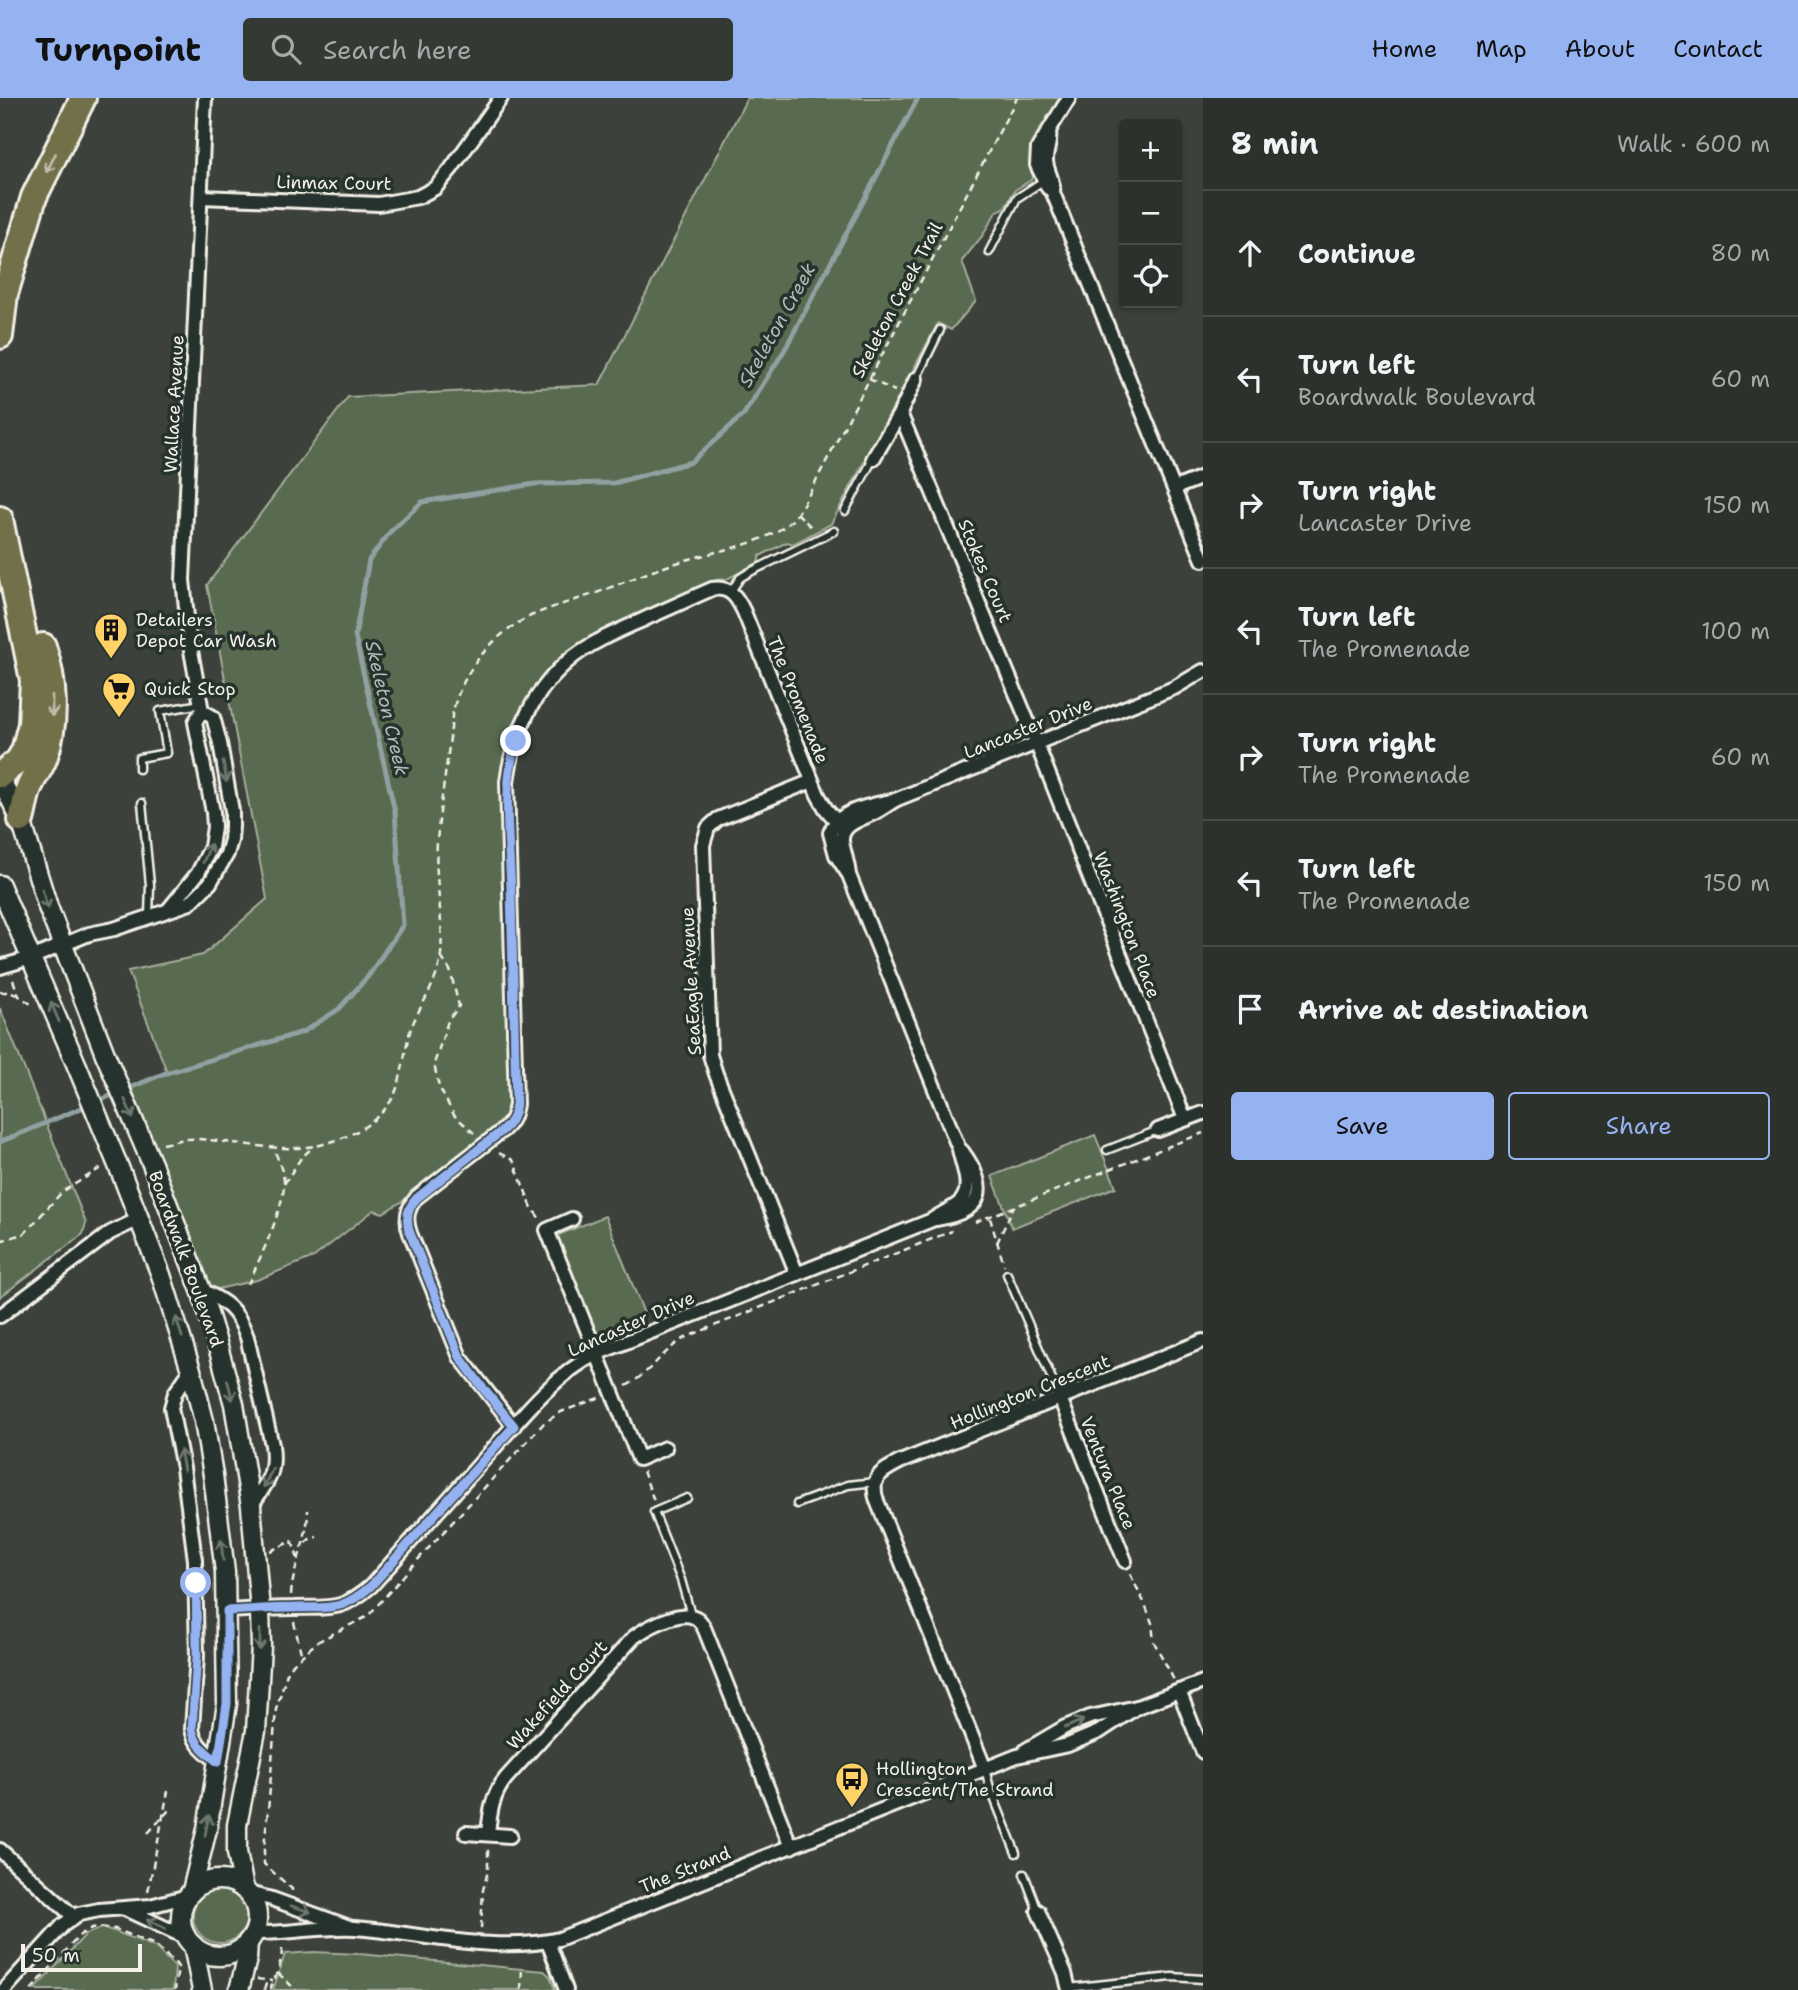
<!DOCTYPE html>
<html lang="en">
<head>
<meta charset="utf-8">
<style>
	body { margin:0; font-family:"Shantell Sans",sans-serif; background:#353934; color:#f1f3f6 }
	.controls { position:absolute; right:21px; top:21px; display:grid; overflow:hidden; border-radius:7px; box-shadow:0 2px 5px #0004 }
	.controls button { width:63px; height:63px; display:grid; place-items:center; padding:0; border:0; border-bottom:2px solid #484c48; background:#2d312c; color:#f1f3f6; font:35px sans-serif }
	.scale { position:absolute; left:21px; bottom:18px; width:121px; box-sizing:border-box; padding-left:7px; border:4px solid #f4f1e8; border-top:0; font-size:19px; line-height:24px; white-space:nowrap; color:#f4f1e8; -webkit-text-stroke:5px #26332d; paint-order:stroke }
	.stop { position:absolute; width:21px; height:21px; margin:-16px; border:5px solid #95b2f1; border-radius:50%; background:#fff }
	.stop.end { background:#95b2f1; border-color:#fff; box-shadow:0 2px 7px #0008 }
	.list { margin:0; padding:0; list-style:none }
	h2 { display:flex; justify-content:space-between; align-items:center; height:91px; margin:0; padding:0 28px; font-size:30px }
	h2 small { font-size:23px; font-weight:400; color:#a7a9a9 }
	.list li { display:grid; grid-template-columns:46px 1fr auto; gap:21px; align-items:center; box-sizing:border-box; height:126px; padding:0 28px; border-top:2px solid #484c48 }
	.list b { display:block; font-size:26px; white-space:nowrap }
	.list p { margin:0; font-size:23px; white-space:nowrap; color:#a7a9a9 }
	.list em { font-size:23px; font-style:normal; color:#a7a9a9 }
	.actions { display:flex; gap:14px; padding:21px 28px }
	.actions a { flex:1; padding:16px 0; border:2px solid #95b2f1; border-radius:7px; text-align:center; font-size:24px; color:#95b2f1 }
	.actions .main { background:#95b2f1; color:#111 }
	.icon { flex:none; width:38px; height:38px; fill:none; stroke:currentColor; stroke-width:2; stroke-linecap:round; stroke-linejoin:round }
	.map { position:relative; flex:none; width:1203px; height:1892px; overflow:hidden }
	header { display:flex; align-items:center; gap:42px; box-sizing:border-box; height:98px; padding:0 35px; background:#95b2f1; color:#111 }
	header strong { font-size:33px }
	nav { display:flex; gap:38px; margin-inline-start:auto; font-size:24px }
	.search { width:490px; height:63px; background:#353934; display:flex; align-items:center; gap:18px; box-sizing:border-box; padding:0 24px; border-radius:7px; color:#a7a9a9; font-size:26px }
	main { display:flex }
	aside { flex:1; background:#2d312c }
	.map>svg:first-child { display:block }
</style>
</head>
<body>
<header>
<strong>Turnpoint</strong>
<div class="search"><svg class="icon" aria-label="search" viewBox="0 0 24 24"><circle cx="10" cy="10" r="6"/><path d="M15 15l6 6"/></svg>Search here</div>
<nav><a>Home</a><a>Map</a><a>About</a><a>Contact</a></nav>
</header>
<main>
<div class="map">
<svg width="1203" height="1892" viewBox="0 0 1203 1892">
	<rect width="100%" height="100%" fill="#3c413b"/>
	<filter id="ink" filterUnits="userSpaceOnUse"><feTurbulence type="fractalNoise" baseFrequency=".0143" numOctaves="2"/><feDisplacementMap in="SourceGraphic" scale="14" xChannelSelector="R" yChannelSelector="G"/><feConvolveMatrix kernelMatrix="1 2 1 2 8 2 1 2 1" color-interpolation-filters="sRGB"/></filter>
	<g filter="url(#ink)">
		<g fill="#586b4f" stroke="#a6ae9c" stroke-width="2">
			<path d="M747,0h314l-23,37 -5,12 1,27 -3,6 -16,10 -11,18 -8,4 -13,23 -21,26 14,40 -25,29 -13,-7 -107,201 -38,20 -6,-2 -27,14 -2,7 -31,16 -11,1 -109,49 -16,8 -29,21 -28,32 -13,23 -14,38 -6,24 8,328 -4,16 -99,80 -23,14 -9,-3 -60,47 -57,23 -48,11 -43,-118 -35,-86 36,-15 -39,-101 75,-16 64,-56 -60,-314 141,-188 251,-12z"/>
			<path d="M0,910l86,215 -3,11 -83,63z"/>
			<path d="M1095,1037l21,52 -104,41 -20,-52z"/>
			<path d="M605,1118l40,100 -49,19 -40,-99z"/>
			<circle cx="220" cy="1818" r="27"/>
			<path d="M102,1830l12,3 41,16 20,20 -2,23h-139l52,-56z"/>
			<path d="M314,1854l45,2 185,17 6,5 5,14h-282l12,-36z"/>
		</g>
		<g fill="none" stroke-linecap="round" stroke-linejoin="round">
			<path stroke="#90a1a2" stroke-width="5" d="M0,1044l163,-68 140,-42 36,-23 30,-34 34,-50 -8,-113 -40,-176 14,-76 21,-28 32,-30 113,-18 79,-1 77,-21 53,-48 40,-63 134,-253"/>
			<g stroke="#f4f1e8" stroke-width="11">
				<g id="service">
					<path d="M989,154l28,-54 26,-17"/>
					<path d="M916,281l24,-49"/>
					<path d="M845,413l28,-52"/>
					<path d="M731,493l9,-13 8,-5 86,-42"/>
					<path d="M139,671v-11l28,-5 -7,-42 41,-7"/>
					<path d="M142,705l8,82 -1,31"/>
					<path d="M1107,1052l51,-20"/>
					<path d="M1007,1176l53,124"/>
					<path d="M687,1400l-33,14 27,68 10,35"/>
					<path d="M797,1406l51,-19 27,-3"/>
					<path d="M985,1671l5,19 26,65"/>
					<path d="M1024,1776l14,37"/>
					<path d="M1068,1890l104,-11 31,2"/>
				</g>
			</g>
			<g stroke="#f4f1e8" stroke-width="18">
				<g id="minor">
					<path d="M1049,34c2,10 -3,18 -3,28 0,11 9,21 7,33l150,367"/>
					<path d="M1048,90l-11,-23 1,-17 31,-50"/>
					<path d="M201,99l178,7 39,-7 17,-9 16,-19 50,-71"/>
					<path d="M900,315l130,314 155,392"/>
					<path d="M873,361l27,-46 16,-34"/>
					<path d="M1175,390l28,-11"/>
					<path d="M847,774l-11,-17 -6,-22c8,-24 44,-28 65,-33l279,-112 29,-17"/>
					<path d="M169,811l29,-36 13,-26 3,-20 -1,-15 -18,-90 7,-11 -12,-66 -7,-65 22,-482"/>
					<path d="M0,869l31,-9 58,-24 25,-5 76,-26 20,-20 17,-29 4,-14 1,-14v-15l-12,-68 -7,-26 -11,-6"/>
					<path d="M1158,1032l45,-17"/>
					<path d="M572,1121l-25,11 92,229 26,-11"/>
					<path d="M936,1121c48,-7 54,-30 26,-68"/>
					<path d="M797,1176l-81,-200 -6,-19 -7,-210 5,-17 10,-9 94,-38"/>
					<path d="M201,1192c26,12 36,19 46,47l25,108c4,30 -5,37 -21,61"/>
					<path d="M0,1218l110,-83 29,-14"/>
					<path d="M191,1272l-16,23 -4,15 12,60 12,92 2,96 -5,73c3,16 14,23 26,33"/>
					<path d="M1060,1300l65,163"/>
					<path d="M514,1328l-54,-69 -50,-124c-5,-14 -3,-25 7,-36l86,-67c9,-8 11,-14 13,-26l-9,-322c6,-48 27,-94 66,-125 22,-17 50,-28 76,-40 21,-9 42,-19 63,-28 18,-3 25,8 32,23l74,183 8,14 18,21"/>
					<path d="M227,1513c22,-1 44,-3 67,-3 36,-1 47,4 77,-22 38,-43 77,-86 115,-129 33,-37 65,-80 110,-103l336,-134c8,-6 21,-11 28,-18 14,-14 2,-36 -1,-53l-110,-274c-1,-11 -5,-23 -7,-33 -2,-19 21,-23 34,-30 7,-4 13,-8 19,-12"/>
					<path d="M1179,1593l24,61"/>
					<path d="M1026,1652l39,-23 25,-10 47,-10 66,-25"/>
					<path d="M985,1671l-108,-268c-8,-24 4,-29 23,-39l303,-121"/>
					<path d="M466,1735l44,3"/>
					<path d="M488,1736c2,-21 4,-39 18,-56l128,-141c12,-9 45,-27 60,-20 6,2 8,7 11,13l86,217"/>
					<path d="M0,1752l74,67"/>
					<path d="M248,1795l24,6 77,28"/>
					<path d="M125,1811l62,29"/>
					<path d="M1038,1813l27,62 4,17"/>
					<path d="M253,1835c34,1 69,-7 102,-5 65,5 141,26 204,11l458,-183 51,-11 31,-13 38,-25"/>
					<path d="M548,1844l18,48"/>
					<path d="M4,1892l59,-65 16,-11 20,-4 51,-4 38,-10"/>
				</g>
			</g>
			<g stroke="#f4f1e8" stroke-width="23">
				<g id="secondary">
					<path d="M0,680l21,42 27,87 57,147"/>
					<path d="M0,787l77,181"/>
					<path d="M152,1066l49,126 14,46 19,68 17,102 9,104 1,36 -5,85 -19,94v27l7,37"/>
					<path d="M122,1077l39,100 30,95 13,51 9,54 12,97 2,132 -20,125 -15,62"/>
					<circle cx="219" cy="1820" r="38"/>
					<path d="M193,1847l9,45"/>
					<path d="M239,1892l8,-31 1,-18"/>
				</g>
			</g>
			<g stroke="#f4f1e8" stroke-width="30">
				<g id="motorway">
					<path d="M0,238l5,-42 29,-97 49,-99"/>
					<path d="M0,421l33,161 -2,44 -7,27 -6,10 -18,14"/>
					<path d="M21,722c3,-10 4,-22 8,-32 4,-10 11,-19 15,-29 13,-35 11,-77 -1,-113"/>
				</g>
			</g>
			<g stroke="#f4f1e8" stroke-width="2.5" stroke-dasharray="7 5" stroke-linecap="butt">
				<path d="M869,281l26,12"/>
				<path d="M797,415l15,15"/>
				<path d="M441,859l9,13 9,36 -11,15 -14,43 5,23 15,28 21,19"/>
				<path d="M13,882l6,16 12,8"/>
				<path d="M0,894h9l8,3"/>
				<path d="M163,1046c9,-2 18,-5 26,-5 12,-1 25,2 37,3 33,4 69,11 101,1 30,-8 62,-27 71,-58 6,-19 7,-38 13,-57 10,-25 28,-47 30,-74 3,-37 -7,-74 -4,-111 3,-43 12,-85 15,-127 8,-43 41,-83 81,-101 23,-10 48,-16 71,-25 28,-11 56,-23 86,-31 32,-10 73,-14 100,-37 8,-7 12,-17 18,-26l209,-398"/>
				<path d="M499,1055l14,7 19,48 8,11"/>
				<path d="M284,1086l17,-26 11,-10"/>
				<path d="M990,1120l14,47"/>
				<path d="M975,1124l228,-89"/>
				<path d="M0,1143l25,-8 37,-41 39,-24"/>
				<path d="M997,1145l16,-35"/>
				<path d="M248,1186c11,-23 38,-80 36,-104 -2,-11 -6,-21 -10,-31"/>
				<path d="M626,1288c25,-13 38,-38 63,-50l263,-105"/>
				<path d="M643,1373l11,30"/>
				<path d="M305,1445l6,-5 6,-1"/>
				<path d="M270,1453l22,-10 6,18"/>
				<path d="M1130,1476l15,30 7,19 2,19 20,38"/>
				<path d="M291,1497c2,-30 17,-54 17,-85"/>
				<path d="M294,1524l7,31"/>
				<path d="M148,1735l22,-24"/>
				<path d="M148,1793l20,-100"/>
				<path d="M292,1793v-2l-28,-25v-17l5,-47 7,-91 11,-36 6,-9 24,-22 51,-26 45,-51 131,-142 17,-11 40,-15"/>
				<path d="M481,1830l2,-38 5,-19v-22"/>
				<path d="M278,1875l18,17"/>
				<path d="M257,1881l16,2"/>
				<path d="M31,1892l49,-55 12,-7 6,-1 17,2 40,16 21,19 2,3 -3,23"/>
				<path d="M264,1892l3,-9"/>
				<path d="M270,1892c6,-15 13,-29 12,-46"/>
				<path d="M521,1892l1,-23"/>
			</g>
			<use href="#service" stroke="#26332d" stroke-width="6"/>
			<use href="#minor" stroke="#26332d" stroke-width="12"/>
			<use href="#secondary" stroke="#26332d" stroke-width="18"/>
			<use href="#motorway" stroke="#71704a" stroke-width="24"/>
			<g stroke="#f4f1e8" stroke-width="23" stroke-linecap="butt">
				<g id="secondary-bridge">
					<path d="M105,956l47,110"/>
					<path d="M77,968l45,109"/>
				</g>
			</g>
			<use href="#secondary-bridge" stroke="#26332d" stroke-width="18"/>
		</g>
		<defs><path id="oneway-shaft" d="M-6 0H5M1.5-3L5.5 0L1.5 3" fill="none" stroke-width="1.6" stroke-linecap="round" stroke-linejoin="round" transform="scale(1.75)"/></defs>
		<g stroke="#c0bda9">
			<use href="#oneway-shaft" transform="translate(51 65) rotate(116)"/>
			<use href="#oneway-shaft" transform="translate(52 608) rotate(90)"/>
		</g>
		<g stroke="#6e766e">
			<use href="#oneway-shaft" transform="translate(225 674) rotate(80)"/>
			<use href="#oneway-shaft" transform="translate(207 755) rotate(-67)"/>
			<use href="#oneway-shaft" transform="translate(45 801) rotate(73)"/>
			<use href="#oneway-shaft" transform="translate(55 914) rotate(-113)"/>
			<use href="#oneway-shaft" transform="translate(129 1011) rotate(67)"/>
			<use href="#oneway-shaft" transform="translate(179 1229) rotate(-107)"/>
			<use href="#oneway-shaft" transform="translate(230 1292) rotate(75)"/>
			<use href="#oneway-shaft" transform="translate(182 1362) rotate(-100)"/>
			<use href="#oneway-shaft" transform="translate(268 1380) rotate(116)"/>
			<use href="#oneway-shaft" transform="translate(222 1452) rotate(-96)"/>
			<use href="#oneway-shaft" transform="translate(260 1542) rotate(90)"/>
			<use href="#oneway-shaft" transform="translate(1074 1626) rotate(-23)"/>
			<use href="#oneway-shaft" transform="translate(207 1727) rotate(-79)"/>
			<use href="#oneway-shaft" transform="translate(301 1811) rotate(18)"/>
			<use href="#oneway-shaft" transform="translate(156 1826) rotate(-155)"/>
		</g>
	</g>
	<g fill="none" stroke-linecap="round" stroke-linejoin="round" filter="url(#ink)">
		<path stroke="#95b2f1" stroke-width="9" d="M196,1485l1,73 -5,73c3,16 14,23 26,33l9,-58v-93c22,-1 44,-3 67,-3 36,-1 47,4 77,-22l143,-160 -32,-39 -22,-30 -50,-124c-5,-14 -3,-25 7,-35l86,-68c9,-8 11,-14 13,-26 -1,-71 -3,-142 -5,-214 -2,-50 -9,-100 5,-149"/>
	</g>
	<defs>
		<g id="building-pin" transform="scale(1.75)"><path d="M0 17L-7.5 6A9.5 9.5 0 1 1 7.5 6Z" fill="#ffd166" stroke="#26332d"/><path d="M-4-6H4V6H1V3H-1V6H-4ZM-2.5-4.3h1.7v1.8h-1.7ZM.8-4.3h1.7v1.8H.8ZM-2.5-1h1.7V.8h-1.7ZM.8-1h1.7V.8H.8Z" fill="#111"/></g>
		<g id="supermarket-pin" transform="scale(1.75)"><path d="M0 17L-7.5 6A9.5 9.5 0 1 1 7.5 6Z" fill="#ffd166" stroke="#26332d"/><path d="M-6-5.5h2.5l.6 2H6L4.5 2H-2.5L-4.4-4H-6ZM-1.5 3.2a1.3 1.3 0 1 0 .1 0ZM3 3.2a1.3 1.3 0 1 0 .1 0Z" fill="#111"/></g>
		<g id="bus-pin" transform="scale(1.75)"><path d="M0 17L-7.5 6A9.5 9.5 0 1 1 7.5 6Z" fill="#ffd166" stroke="#26332d"/><path d="M-5-6H5V4H4V6H2V4H-2V6H-4V4H-5ZM-3.5-4V0h7V-4ZM-3.5 1.2v1.5H-2V1.2ZM2 1.2v1.5H3.5V1.2Z" fill="#111"/></g>
	</defs>
	<g fill-rule="evenodd">
		<use href="#building-pin" x="111" y="532"/>
		<use href="#supermarket-pin" x="119" y="591"/>
		<use href="#bus-pin" x="852" y="1681"/>
	</g>
	<g text-anchor="middle" dominant-baseline="central" stroke-width="7" stroke-linejoin="round" paint-order="stroke">
		<g font-size="18" fill="#f4f1e8" stroke="#26332d">
			<text transform="translate(334 85) rotate(1)">Linmax Court</text>
			<text transform="translate(897 202) rotate(-62)">Skeleton Creek Trail</text>
			<text transform="translate(174 306) rotate(-87)">Wallace Avenue</text>
			<text transform="translate(985 473) rotate(67)">Stokes Court</text>
			<text transform="translate(798 602) rotate(68)">The Promenade</text>
			<text transform="translate(1028 630) rotate(-22)">Lancaster Drive</text>
			<text transform="translate(1127 827) rotate(69)">Washington Place</text>
			<text transform="translate(691 883) rotate(-93)">SeaEagle Avenue</text>
			<text transform="translate(186 1161) rotate(70)">Boardwalk Boulevard</text>
			<text transform="translate(631 1226) rotate(-24)">Lancaster Drive</text>
			<text transform="translate(1030 1294) rotate(-22)">Hollington Crescent</text>
			<text transform="translate(1108 1375) rotate(68)">Ventura Place</text>
			<text transform="translate(557 1597) rotate(-48)">Wakefield Court</text>
			<text transform="translate(685 1772) rotate(-22)">The Strand</text>
		</g>
		<g font-size="18" fill="#f4f1e8" stroke="#26332d" text-anchor="start">
			<text x="136" y="522">Detailers<tspan x="136" dy="21">Depot Car Wash</tspan></text>
			<text x="144" y="591">Quick Stop</text>
			<text x="876" y="1671">Hollington<tspan x="876" dy="21">Crescent/The Strand</tspan></text>
		</g>
		<g font-size="19" font-style="italic" fill="#b1bbba" stroke="#26332d">
			<text transform="translate(777 227) rotate(-61)">Skeleton Creek</text>
			<text transform="translate(387 610) rotate(77)">Skeleton Creek</text>
		</g>
	</g>
</svg>
<div class="controls">
<button>+</button>
<button>−</button>
<button><svg class="icon" aria-label="locate" viewBox="0 0 24 24"><circle cx="12" cy="12" r="6"/><path d="M12 2v4M12 18v4M2 12h4M18 12h4"/></svg></button>
</div>
<div class="scale">50 m</div>
<div class="stop" style="left:196px;top:1485px"></div>
<div class="stop end" style="left:516px;top:643px"></div>
</div>
<aside>
<h2>8 min<small>Walk · 600 m</small></h2>
<ul class="list">
<li><svg class="icon" aria-label="ahead" viewBox="0 0 24 24"><path d="M12 20V5M6 11l6-6 6 6"/></svg><div><b>Continue</b></div><em>80 m</em></li>
<li><svg class="icon" aria-label="left" viewBox="0 0 24 24"><path d="M17 20v-9H6M10 6l-5 5 5 5"/></svg><div><b>Turn left</b><p>Boardwalk Boulevard</p></div><em>60 m</em></li>
<li><svg class="icon" aria-label="right" viewBox="0 0 24 24"><path d="M7 20v-9h11M14 6l5 5-5 5"/></svg><div><b>Turn right</b><p>Lancaster Drive</p></div><em>150 m</em></li>
<li><svg class="icon" aria-label="left" viewBox="0 0 24 24"><path d="M17 20v-9H6M10 6l-5 5 5 5"/></svg><div><b>Turn left</b><p>The Promenade</p></div><em>100 m</em></li>
<li><svg class="icon" aria-label="right" viewBox="0 0 24 24"><path d="M7 20v-9h11M14 6l5 5-5 5"/></svg><div><b>Turn right</b><p>The Promenade</p></div><em>60 m</em></li>
<li><svg class="icon" aria-label="left" viewBox="0 0 24 24"><path d="M17 20v-9H6M10 6l-5 5 5 5"/></svg><div><b>Turn left</b><p>The Promenade</p></div><em>150 m</em></li>
<li><svg class="icon" aria-label="arrive" viewBox="0 0 24 24"><path d="M6 21V4h12l-3 4 3 4H6"/></svg><div><b>Arrive at destination</b></div></li>
</ul>
<div class="actions"><a class="main">Save</a><a>Share</a></div>
</aside>
</main>
</body>
</html>
